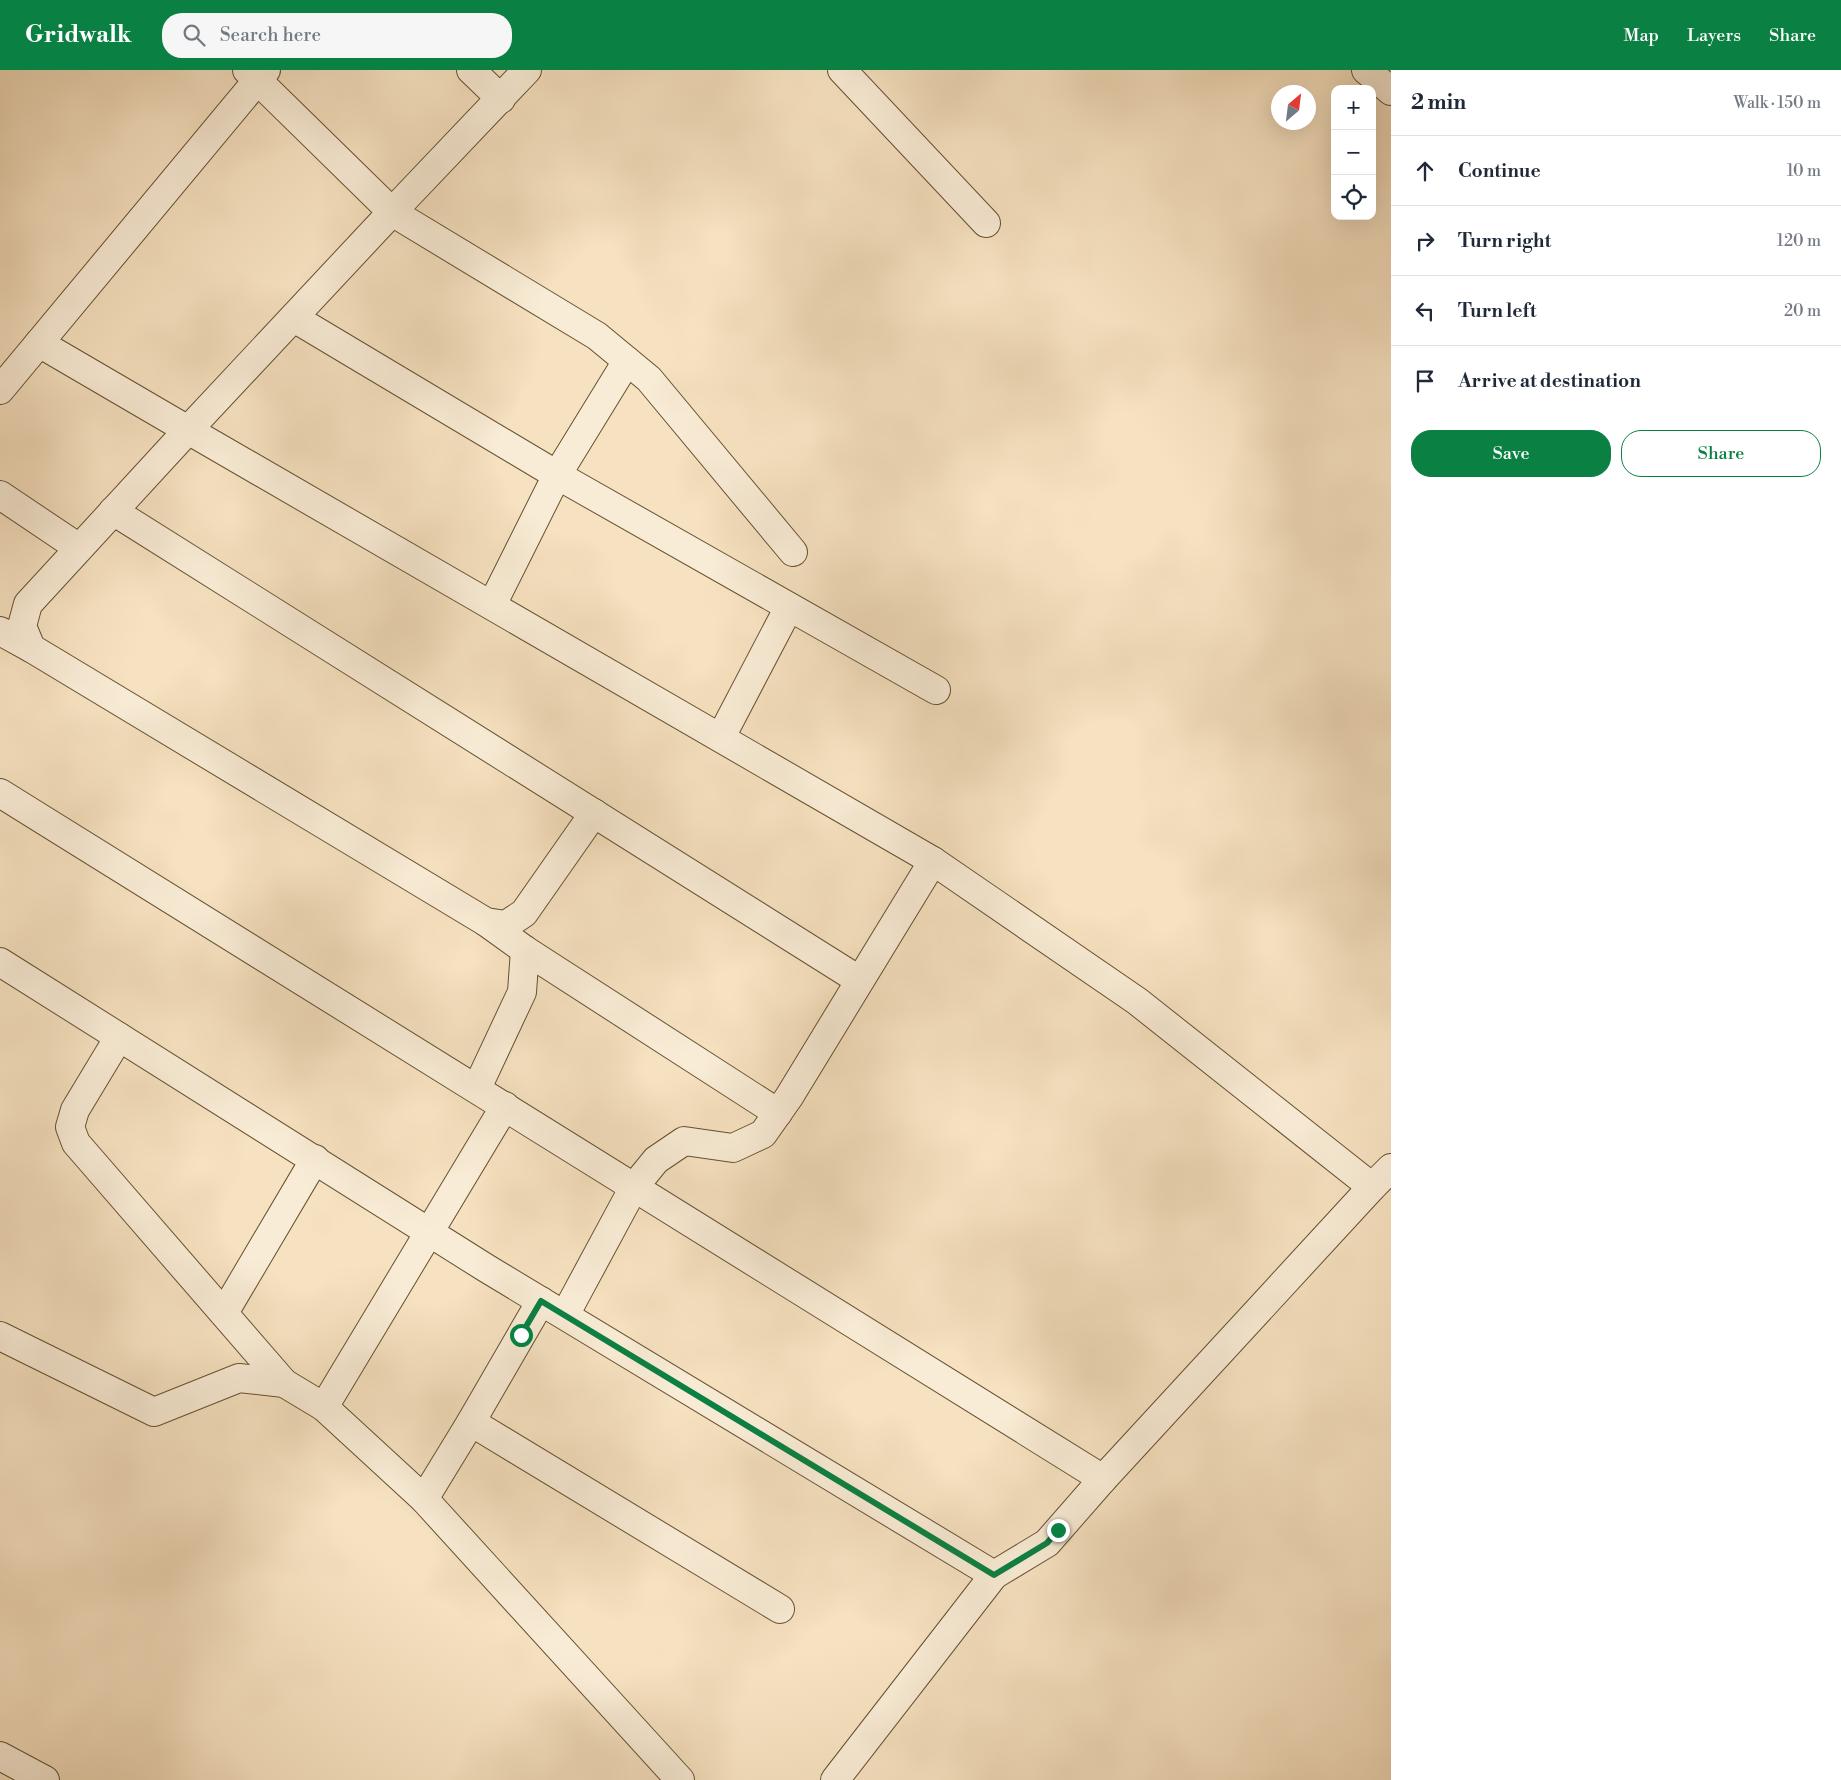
<!DOCTYPE html>
<html lang="en">
<head>
<meta charset="utf-8">
<style>
	body { margin:0; font-family:"Libre Bodoni",serif; background:#f6f6f7; color:#1f2937 }
	.controls { position:absolute; right:15px; top:15px; display:grid; overflow:hidden; border-radius:10px; box-shadow:0 5px 20px #0002 }
	.controls button { width:45px; height:45px; display:grid; place-items:center; padding:0; border:0; border-bottom:1px solid #e0e1e3; background:#fff; color:#1f2937; font:25px sans-serif }
	.compass { position:absolute; left:1271px; top:15px; width:45px; height:45px; border-radius:50%; background:#fff; box-shadow:0 5px 20px #0002; rotate:28deg }
	.stop { position:absolute; width:15px; height:15px; margin:-11px; border:4px solid #0b8043; border-radius:50%; background:#fff }
	.stop.end { background:#0b8043; border-color:#fff; box-shadow:0 1px 5px #0008 }
	.list { margin:0; padding:0; list-style:none }
	h2 { display:flex; justify-content:space-between; align-items:center; height:65px; margin:0; padding:0 20px; font-size:21px }
	h2 small { font-size:16px; font-weight:400; color:#747a83 }
	.list li { display:grid; grid-template-columns:32px 1fr auto; gap:15px; align-items:center; box-sizing:border-box; height:70px; padding:0 20px; border-top:1px solid #e0e1e3 }
	.list b { display:block; font-size:19px; white-space:nowrap }
	.list em { font-size:16px; font-style:normal; color:#747a83 }
	.actions { display:flex; gap:10px; padding:15px 20px }
	.actions a { flex:1; padding:11px 0; border:1px solid #0b8043; border-radius:20px; text-align:center; font-size:18px; color:#0b8043 }
	.actions .main { background:#0b8043; color:#fff }
	.icon { flex:none; width:28px; height:28px; fill:none; stroke:currentColor; stroke-width:2; stroke-linecap:round; stroke-linejoin:round }
	.map { position:relative; flex:none; width:1391px; height:1710px; overflow:hidden }
	header { display:flex; align-items:center; gap:30px; box-sizing:border-box; height:70px; padding:0 25px; background:#0b8043; color:#fff }
	header strong { font-size:24px }
	nav { display:flex; gap:28px; margin-inline-start:auto; font-size:18px }
	.search { width:350px; height:45px; background:#f6f6f7; display:flex; align-items:center; gap:12px; box-sizing:border-box; padding:0 18px; border-radius:20px; color:#747a83; font-size:19px }
	main { display:flex }
	aside { flex:1; background:#fff }
	.map>svg:first-child { display:block }
</style>
</head>
<body>
<header>
<strong>Gridwalk</strong>
<div class="search"><svg class="icon" aria-label="search" viewBox="0 0 24 24"><circle cx="10" cy="10" r="6"/><path d="M15 15l6 6"/></svg>Search here</div>
<nav><a>Map</a><a>Layers</a><a>Share</a></nav>
</header>
<main>
<div class="map">
<svg width="1391" height="1710" viewBox="0 0 1391 1710">
	<rect width="100%" height="100%" fill="#f6e1c0"/>
	<filter id="stains"><feTurbulence type="fractalNoise" baseFrequency=".004" numOctaves="4"/><feColorMatrix values="0 0 0 0 .2 0 0 0 0 .09 0 0 0 0 .02 0 0 0 .5 -.17"/></filter>
	<radialGradient id="worn" r=".72"><stop offset=".6" stop-color="#630" stop-opacity="0"/><stop offset="1" stop-color="#630" stop-opacity=".3"/></radialGradient>
	<g fill="none" stroke-linecap="round" stroke-linejoin="round">
		<g stroke="#655030" stroke-width="30">
			<g id="minor">
				<path d="M471,0l30,29"/>
				<path d="M527,0l-135,142 205,124 52,43 144,173"/>
				<path d="M842,0l144,153"/>
				<path d="M1366,0l25,21"/>
				<path d="M294,248l263,157 379,215"/>
				<path d="M39,273l149,87 204,-218 -145,-142"/>
				<path d="M0,320l266,-320"/>
				<path d="M0,425l79,53"/>
				<path d="M113,441l746,469"/>
				<path d="M492,535l65,-130 70,-114"/>
				<path d="M0,561l31,17"/>
				<path d="M721,667l68,-130"/>
				<path d="M0,723l1103,686"/>
				<path d="M594,743l-70,100 -18,12 -20,-3 -455,-274 -9,-22 6,-22 160,-174 745,431 204,140 235,186"/>
				<path d="M486,852l39,28 253,163"/>
				<path d="M0,892l486,306 508,307"/>
				<path d="M119,967l-44,73 -5,17 6,16 208,240"/>
				<path d="M477,1018l45,-96 3,-42"/>
				<path d="M224,1243l91,-154"/>
				<path d="M565,1245l69,-128 22,-27 28,-19 49,7 30,-14 26,-37 144,-236"/>
				<path d="M0,1266l154,76 85,-34 45,5 40,24 100,92 256,281"/>
				<path d="M324,1337l181,-301"/>
				<path d="M471,1352l309,187"/>
				<path d="M424,1429l47,-77 70,-121"/>
				<path d="M0,1686l45,24"/>
				<path d="M835,1710l159,-205 53,-32 56,-64 269,-292 19,-19"/>
			</g>
		</g>
		<use href="#minor" stroke="#f9ecd6" stroke-width="28"/>
	</g>
	<g fill="none" stroke-linecap="round" stroke-linejoin="round">
		<path stroke="#0b8043" stroke-width="6" d="M521,1265l20,-34 453,274 53,-32 11,-13"/>
	</g>
	<rect width="100%" height="100%" filter="url(#stains)"/>
	<rect width="100%" height="100%" fill="url(#worn)"/>
</svg>
<div class="controls">
<button>+</button>
<button>−</button>
<button><svg class="icon" aria-label="locate" viewBox="0 0 24 24"><circle cx="12" cy="12" r="6"/><path d="M12 2v4M12 18v4M2 12h4M18 12h4"/></svg></button>
</div>
<svg class="compass" viewBox="-18 -18 36 36"><path d="M0-13l5 13h-10z" fill="#e53935"/><path d="M0 13l5-13h-10z" fill="#747a83"/></svg>
<div class="stop" style="left:521px;top:1265px"></div>
<div class="stop end" style="left:1058px;top:1460px"></div>
</div>
<aside>
<h2>2 min<small>Walk · 150 m</small></h2>
<ul class="list">
<li><svg class="icon" aria-label="ahead" viewBox="0 0 24 24"><path d="M12 20V5M6 11l6-6 6 6"/></svg><div><b>Continue</b></div><em>10 m</em></li>
<li><svg class="icon" aria-label="right" viewBox="0 0 24 24"><path d="M7 20v-9h11M14 6l5 5-5 5"/></svg><div><b>Turn right</b></div><em>120 m</em></li>
<li><svg class="icon" aria-label="left" viewBox="0 0 24 24"><path d="M17 20v-9H6M10 6l-5 5 5 5"/></svg><div><b>Turn left</b></div><em>20 m</em></li>
<li><svg class="icon" aria-label="arrive" viewBox="0 0 24 24"><path d="M6 21V4h12l-3 4 3 4H6"/></svg><div><b>Arrive at destination</b></div></li>
</ul>
<div class="actions"><a class="main">Save</a><a>Share</a></div>
</aside>
</main>
</body>
</html>
